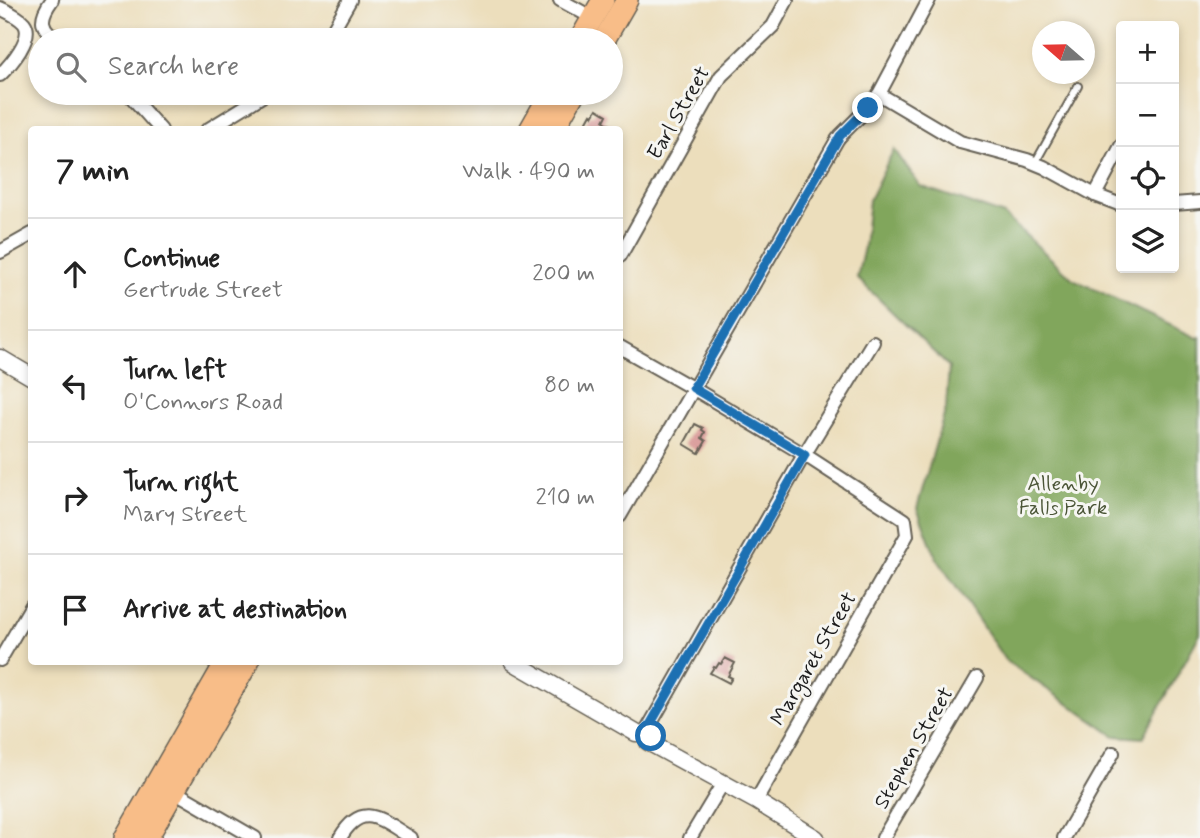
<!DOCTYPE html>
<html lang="en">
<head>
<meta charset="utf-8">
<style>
	body { margin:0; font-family:Mynerve,sans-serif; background:#f2f2f2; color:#222 }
	.controls { position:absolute; right:21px; top:21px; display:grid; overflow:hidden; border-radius:7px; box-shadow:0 4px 10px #0003 }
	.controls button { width:63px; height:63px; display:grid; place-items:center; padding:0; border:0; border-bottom:2px solid #e0e0e0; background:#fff; color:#222; font:35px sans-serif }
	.compass { position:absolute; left:1032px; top:21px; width:63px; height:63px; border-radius:50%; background:#fff; box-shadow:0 4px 10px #0003; rotate:290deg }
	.stop { position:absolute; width:21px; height:21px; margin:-16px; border:5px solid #1f6fb2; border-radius:50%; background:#fff }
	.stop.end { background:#1f6fb2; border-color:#fff; box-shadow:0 2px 7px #0008 }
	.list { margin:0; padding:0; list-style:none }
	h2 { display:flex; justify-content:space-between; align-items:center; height:91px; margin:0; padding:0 28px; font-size:30px }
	h2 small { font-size:23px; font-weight:400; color:#767676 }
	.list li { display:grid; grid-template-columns:46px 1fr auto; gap:21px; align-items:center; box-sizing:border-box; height:112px; padding:0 28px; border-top:2px solid #e0e0e0 }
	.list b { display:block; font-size:26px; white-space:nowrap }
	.list p { margin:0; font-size:23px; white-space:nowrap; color:#767676 }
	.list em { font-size:23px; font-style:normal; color:#767676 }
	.icon { flex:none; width:38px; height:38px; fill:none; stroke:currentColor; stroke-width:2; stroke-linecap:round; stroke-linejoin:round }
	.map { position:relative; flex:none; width:1200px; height:838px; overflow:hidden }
	.search { position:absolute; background:#fff; box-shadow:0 4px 10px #0003; left:28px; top:28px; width:595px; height:77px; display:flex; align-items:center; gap:18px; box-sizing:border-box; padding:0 24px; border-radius:38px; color:#767676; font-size:26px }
	.panel { position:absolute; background:#fff; box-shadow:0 4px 10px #0003; left:28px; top:126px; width:595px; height:539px; border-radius:7px }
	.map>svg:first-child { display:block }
</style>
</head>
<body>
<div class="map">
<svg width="1200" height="838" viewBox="0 0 1200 838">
	<rect width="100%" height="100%" fill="#f6f6f2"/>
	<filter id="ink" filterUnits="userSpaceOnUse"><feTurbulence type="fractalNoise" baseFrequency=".0143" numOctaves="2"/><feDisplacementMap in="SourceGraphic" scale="14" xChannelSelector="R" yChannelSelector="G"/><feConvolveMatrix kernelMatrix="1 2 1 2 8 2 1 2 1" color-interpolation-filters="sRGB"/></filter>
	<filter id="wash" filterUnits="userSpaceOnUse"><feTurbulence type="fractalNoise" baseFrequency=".00686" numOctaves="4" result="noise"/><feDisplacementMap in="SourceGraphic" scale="28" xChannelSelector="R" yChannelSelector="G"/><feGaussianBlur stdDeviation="1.57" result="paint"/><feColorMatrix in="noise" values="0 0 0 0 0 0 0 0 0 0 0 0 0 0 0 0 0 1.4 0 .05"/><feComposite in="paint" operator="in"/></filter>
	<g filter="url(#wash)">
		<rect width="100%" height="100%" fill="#ecdebc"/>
		<path fill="#81a65c" stroke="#4e613c" stroke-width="2" d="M894,149l26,37 84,29 69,64 124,59 3,-1v297l-57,104 -28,-2 -110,-76 -69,-103 -19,-49 29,-100 3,-41 -92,-89 7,-31 5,-47z"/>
		<g id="blocks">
			<g fill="#d68f8e">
				<path d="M597,109l10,6 -3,6 8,5 -1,4h-20l-4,-3 1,-3 -2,-1 5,-9 2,2z"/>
				<path d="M695,424l8,4 -1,2 3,2 -3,6 4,3 -7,12 -15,-9z"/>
				<path d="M725,658l10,5 -7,13 4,2 -3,5 -19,-10 4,-6 2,1 3,-5 2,1z"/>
			</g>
		</g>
	</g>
	<g filter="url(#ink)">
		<use href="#blocks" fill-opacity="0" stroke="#656054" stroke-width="2"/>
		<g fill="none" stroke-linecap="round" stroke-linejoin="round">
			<g stroke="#656054" stroke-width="10">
				<path id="service" d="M1035,163l43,-77"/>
			</g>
			<g stroke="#656054" stroke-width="16">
				<g id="minor">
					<path d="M52,0c-13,18 -13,28 7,40"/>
					<path d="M560,0l33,18"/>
					<path d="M0,8c8,4 18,8 24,15 11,14 -14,42 -24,52"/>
					<path d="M327,40l23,-40"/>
					<path d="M128,93l33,37"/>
					<path d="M879,94l81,48 67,18 17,7 51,28 26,10"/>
					<path d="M207,130l60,-37"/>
					<path d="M1095,195l26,-49"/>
					<path d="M1174,204l26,-2"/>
					<path d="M0,252l32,-18"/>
					<path d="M620,256l101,-180 52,-50 14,-26"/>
					<path d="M620,347l81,46 104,62 100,65 2,15 -151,266"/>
					<path d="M620,516l217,-376 3,-4 28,-28 11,-14 50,-94"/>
					<path d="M0,660l32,-55"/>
					<path d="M647,730l154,-270 72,-118"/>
					<path d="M174,791l81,47"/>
					<path d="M340,838c23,-39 42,-17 71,0"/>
					<path d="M690,838l33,-55"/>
					<path d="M883,838l94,-160"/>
					<path d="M1064,838l49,-85"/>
				</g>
			</g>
			<g stroke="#656054" stroke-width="19">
				<g id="tertiary">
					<path d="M0,358l32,19"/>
					<path d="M513,662l123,71"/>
					<path d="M648,742l108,59 60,37"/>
				</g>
			</g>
			<g stroke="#656054" stroke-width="24">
				<g id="trunk">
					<path d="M580,40l23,-40"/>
					<path d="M604,40l23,-40"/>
					<path d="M530,130l21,-37"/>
					<path d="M553,130l21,-37"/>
					<path d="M125,838l101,-176"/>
					<path d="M147,838l101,-176"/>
				</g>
			</g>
			<use href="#service" stroke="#fff" stroke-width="6"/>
			<use href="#minor" stroke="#fff" stroke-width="12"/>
			<use href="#tertiary" stroke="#fff" stroke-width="16"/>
			<use href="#trunk" stroke="#f8bd88" stroke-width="21"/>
		</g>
	</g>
	<g fill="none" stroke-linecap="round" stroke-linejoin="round" filter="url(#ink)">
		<path stroke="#1f6fb2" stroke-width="9" d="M651,736l-4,-6 158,-275 -112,-67 147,-252 28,-28"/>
	</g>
	<g text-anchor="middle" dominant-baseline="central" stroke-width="6" stroke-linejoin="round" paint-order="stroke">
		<g font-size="21" fill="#1c1c1c" stroke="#f6f6f2">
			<text transform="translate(679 113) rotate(-60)">Earl Street</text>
			<text transform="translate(814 659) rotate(-60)">Margaret Street</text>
			<text transform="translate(914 748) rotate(-60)">Stephen Street</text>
		</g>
		<g font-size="21" fill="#4b5537" stroke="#f6f6f2">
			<text x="1063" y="484">Allenby<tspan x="1063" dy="24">Falls Park</tspan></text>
		</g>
	</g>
</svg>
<div class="controls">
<button>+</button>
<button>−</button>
<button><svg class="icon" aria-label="locate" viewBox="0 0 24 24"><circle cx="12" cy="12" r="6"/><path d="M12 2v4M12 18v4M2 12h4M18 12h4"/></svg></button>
<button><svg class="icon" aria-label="layers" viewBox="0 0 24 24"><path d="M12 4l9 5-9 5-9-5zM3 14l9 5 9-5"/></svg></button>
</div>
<svg class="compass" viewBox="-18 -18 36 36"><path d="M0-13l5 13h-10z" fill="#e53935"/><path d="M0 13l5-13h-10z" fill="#767676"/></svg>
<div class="stop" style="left:651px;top:736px"></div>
<div class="stop end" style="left:868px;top:108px"></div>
<div class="search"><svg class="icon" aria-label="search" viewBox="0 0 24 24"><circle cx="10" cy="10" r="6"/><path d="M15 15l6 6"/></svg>Search here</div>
<section class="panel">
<h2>7 min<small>Walk · 490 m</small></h2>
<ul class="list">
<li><svg class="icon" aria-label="ahead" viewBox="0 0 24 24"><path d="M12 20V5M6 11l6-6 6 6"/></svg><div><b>Continue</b><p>Gertrude Street</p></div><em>200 m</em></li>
<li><svg class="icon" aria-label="left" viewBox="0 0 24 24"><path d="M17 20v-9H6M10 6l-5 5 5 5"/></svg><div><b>Turn left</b><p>O'Connors Road</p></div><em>80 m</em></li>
<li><svg class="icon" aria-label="right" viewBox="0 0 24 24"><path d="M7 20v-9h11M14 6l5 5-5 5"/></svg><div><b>Turn right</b><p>Mary Street</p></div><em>210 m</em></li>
<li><svg class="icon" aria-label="arrive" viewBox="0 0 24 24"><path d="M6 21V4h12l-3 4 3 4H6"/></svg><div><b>Arrive at destination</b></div></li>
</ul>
</section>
</div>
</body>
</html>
